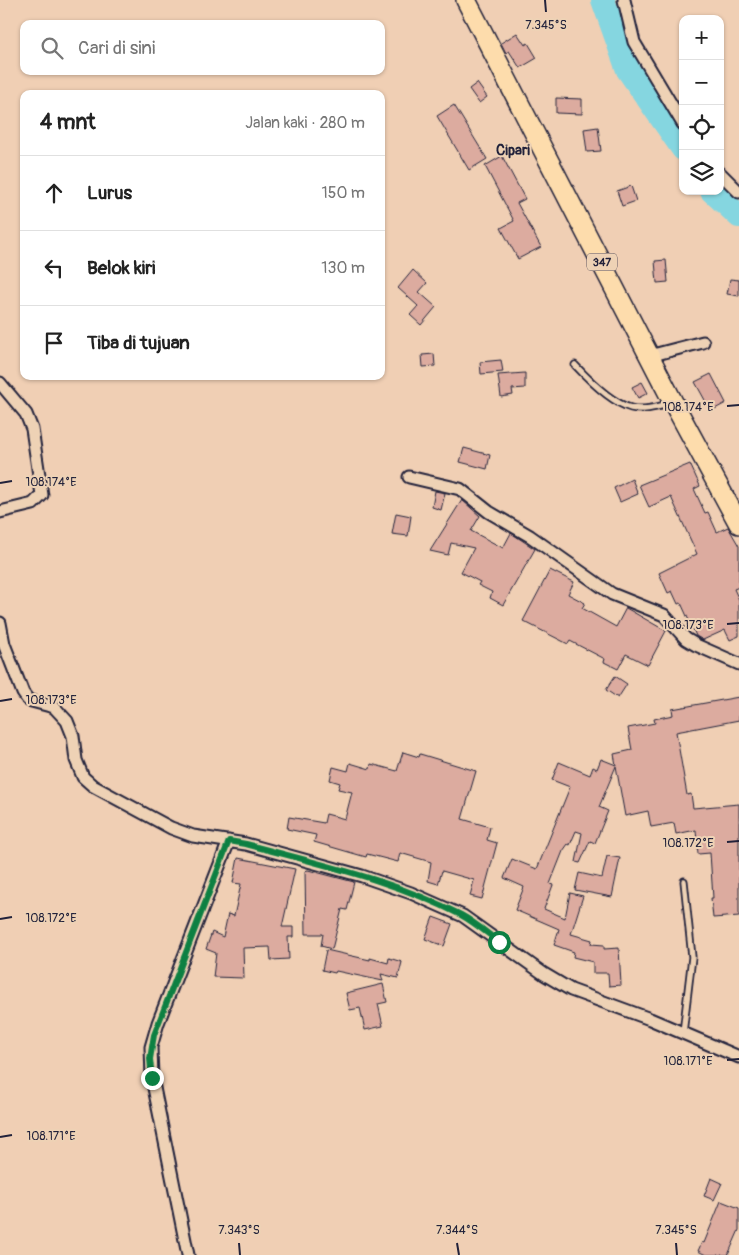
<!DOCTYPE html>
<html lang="id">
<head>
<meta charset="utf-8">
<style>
	body { margin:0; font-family:Pangolin,sans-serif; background:#f2f2f2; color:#222 }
	.controls { position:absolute; right:15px; top:15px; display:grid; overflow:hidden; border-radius:10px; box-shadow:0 1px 4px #0004 }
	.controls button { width:45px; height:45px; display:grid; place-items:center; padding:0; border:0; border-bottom:1px solid #e0e0e0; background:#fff; color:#222; font:25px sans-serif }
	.stop { position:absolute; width:15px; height:15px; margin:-11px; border:4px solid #0b8043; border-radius:50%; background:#fff }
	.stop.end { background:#0b8043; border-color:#fff; box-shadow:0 1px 5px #0008 }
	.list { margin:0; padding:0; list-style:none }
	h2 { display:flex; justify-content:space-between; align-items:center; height:65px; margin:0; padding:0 20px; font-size:21px }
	h2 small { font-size:16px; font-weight:400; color:#767676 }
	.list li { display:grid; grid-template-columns:32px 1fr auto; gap:15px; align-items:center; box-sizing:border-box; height:75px; padding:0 20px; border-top:1px solid #e0e0e0 }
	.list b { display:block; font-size:19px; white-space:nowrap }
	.list em { font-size:16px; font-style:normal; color:#767676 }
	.icon { flex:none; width:28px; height:28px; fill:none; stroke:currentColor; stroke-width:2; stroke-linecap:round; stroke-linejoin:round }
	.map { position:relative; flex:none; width:739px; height:1255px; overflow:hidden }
	.search { position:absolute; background:#fff; box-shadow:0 1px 4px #0004; left:20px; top:20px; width:365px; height:55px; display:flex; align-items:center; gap:12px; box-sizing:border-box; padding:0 18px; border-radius:10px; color:#767676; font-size:19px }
	.panel { position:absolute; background:#fff; box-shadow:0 1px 4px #0004; left:20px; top:90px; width:365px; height:290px; border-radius:10px }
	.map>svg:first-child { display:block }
</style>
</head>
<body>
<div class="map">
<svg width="739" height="1255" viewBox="0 0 739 1255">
	<rect width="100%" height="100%" fill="#f0cfb4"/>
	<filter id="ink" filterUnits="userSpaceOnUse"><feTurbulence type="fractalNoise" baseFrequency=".02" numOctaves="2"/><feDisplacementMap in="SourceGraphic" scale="10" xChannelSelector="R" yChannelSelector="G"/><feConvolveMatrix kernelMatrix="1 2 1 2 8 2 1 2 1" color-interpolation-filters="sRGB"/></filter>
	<g filter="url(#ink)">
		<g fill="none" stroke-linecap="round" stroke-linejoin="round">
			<g stroke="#85d6e0" stroke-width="24">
				<path d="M603,0l25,70 55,79"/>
				<path d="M712,191l27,25"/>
			</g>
		</g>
		<g fill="#dcab9f" stroke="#22223b">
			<path d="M517,33l8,12 3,-2 9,15 -17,10 -11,-17 -3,2 -5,-10z"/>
			<path d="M477,83l10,14 -8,6 -10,-14z"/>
			<path d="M556,98l26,1v15l-26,-1z"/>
			<path d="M454,105l33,54 -18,11 -32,-54z"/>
			<path d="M598,127l3,24 -14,1 -3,-23z"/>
			<path d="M502,156l23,43 -8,4 24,44 -23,12 -17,-31 13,-7 -29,-55z"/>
			<path d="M631,186l5,15 -14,5 -5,-15z"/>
			<path d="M666,260l2,22 -11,1 -2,-22z"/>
			<path d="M413,270l14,13 -8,9 17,15 -15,18 -11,-10 8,-9 -20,-18z"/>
			<path d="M730,279l9,1v16l-12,-2z"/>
			<path d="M434,354l1,12 -12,1 -1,-12z"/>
			<path d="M501,360l2,12 -22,2 -1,-12z"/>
			<path d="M525,373v15l-13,1 1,6 -12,2 -3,-22z"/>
			<path d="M711,374l15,29 -15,8 -16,-29z"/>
			<path d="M642,382l6,11 -10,5 -6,-11z"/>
			<path d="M464,448l26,7 -3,14 -27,-7z"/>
			<path d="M690,464l10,22 -6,3 11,24 3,-1 9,20 11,-5 11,19v41l-5,2 5,11v36l-9,4 -5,-10 -22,10 -7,-4 -15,-33 -3,1 -6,-13 -4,2 -9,-20 38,-19 -26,-57 -22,10 -10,-22z"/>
			<path d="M632,479l6,15 -18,8 -6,-14z"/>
			<path d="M435,491l10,2 -4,17 -9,-3z"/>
			<path d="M462,500l18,16 -9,15 32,17 8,-15 24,16 -32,56 -13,-7 2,-6 -14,-7 2,-3 -19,-10 13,-24 -23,-5 -3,12 -18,-4z"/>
			<path d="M396,513l15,3 -3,20 -16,-2z"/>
			<path d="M550,570l24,12 -6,12 17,9 -3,5 34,19 10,-19 40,23 -18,34 -22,-11 -8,15 -14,-7 1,-3 -35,-18 -2,3 -45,-23z"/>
			<path d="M615,676l12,8 -9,14 -12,-8z"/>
			<path d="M739,697v23l-63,12 11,63 4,-1 2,14 46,-4v112l-26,2 -2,-20h2l-3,-45 -12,1 -2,-24 -20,4 -2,-11 -23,4 -3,-16 -23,5 -9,-50 -17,41 9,4 -13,32 -5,-2 -10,22 -4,-1 6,-29 -6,-2 -6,14 -2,-1 -5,7 -13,33 3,1 -9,24 21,9 5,-25 13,3 -12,38 21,6 -1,4 13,1v4l15,-1 2,37 -12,1 -1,-13h-15v-11l-20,-5 1,-5 -20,-7 5,-16 -44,-19 9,-23 -20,-9 8,-19 25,10 33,-82 -18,-7 7,-18 31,13 3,-8 4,2 4,-10 15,6 -2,-11 18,-4 -4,-22 27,-5 -1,-4 19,-4 -1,-6z"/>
			<path d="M403,752l16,5 1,-3 56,17 -14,48 28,8 -3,13 10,3 -15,56 -12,-3 4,-16 -32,-9 -4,13 -10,-3 3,-19 -31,-9 -2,9 -31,-8 -1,3 -52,-15 2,-7 -29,-6 2,-12 35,6 2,-9 19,5 7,-27 -14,-3 2,-6 -10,-3 3,-13 15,4 2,-8 20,6 1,-5 26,7z"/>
			<path d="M607,856l13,2 -8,39 -37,-7 4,-17 23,5z"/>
			<path d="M238,858l57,11 -13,58h11v10h-5l1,22 -18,1 -1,-13 -27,1 1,30 -31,-1 3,-24 -10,-4 6,-17 11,5 5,-23 6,2 7,-32 -8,-1z"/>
			<path d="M308,870l46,12 -7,28 -5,-1 -10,40 -11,-3 2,-12h-17l-1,-63z"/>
			<path d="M433,917l19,7 -8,22 -19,-7z"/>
			<path d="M326,950l44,10v-2l18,5 1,-5 13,4 -4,16 -17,-4 2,7 -47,-10 -1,2 -13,-3z"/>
			<path d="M383,984l4,18 -9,2 5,22 -18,4 -5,-22 -10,2 -4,-17z"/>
			<path d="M711,1178l11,5 -8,17 -10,-4z"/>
			<path d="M721,1201l18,7v22l-11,25h-22l-8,-4 4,-9 2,1z"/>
		</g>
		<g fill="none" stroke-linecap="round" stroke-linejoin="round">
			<g stroke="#22223b" stroke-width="9">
				<g id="lane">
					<path d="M575,365c13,14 37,38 56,43 12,3 26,-1 38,-4"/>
					<path d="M683,1033l9,-76 -8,-76"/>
				</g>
			</g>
			<g stroke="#22223b" stroke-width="15">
				<g id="street">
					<path d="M624,0l10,42 49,82"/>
					<path d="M720,173l19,19"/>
					<path d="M649,356l54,-14"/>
					<path d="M0,383l26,31 6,15 10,66 -9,9 -33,8"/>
					<path d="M409,477l51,12 29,23 41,24 82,58 52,21 22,24 10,6 43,19"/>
					<path d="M0,623l4,21 19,49 5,7 26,7 13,14 6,15 3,24 7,17 10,9 78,42 22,8 53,8 116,32 49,17 52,23 81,58 27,16 79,29 89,38"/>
					<path d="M188,1255l-36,-177 -1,-31 7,-24 71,-182"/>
				</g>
			</g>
			<g stroke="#22223b" stroke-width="22">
				<path id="primary" d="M466,0l208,404 65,120"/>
			</g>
			<use href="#lane" stroke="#eed2b5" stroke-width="5.5"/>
			<use href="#street" stroke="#eed2b5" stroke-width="11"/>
			<use href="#primary" stroke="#fddcac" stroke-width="19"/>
		</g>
	</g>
	<g fill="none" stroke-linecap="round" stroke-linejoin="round" filter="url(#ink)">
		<path stroke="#0b8043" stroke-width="6" d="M152,1078l-2,-19 4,-24 75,-194 17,3c73,20 148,36 215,71 13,7 26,18 38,27"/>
	</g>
	<path fill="none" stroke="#22223b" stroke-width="2" d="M545,0l1,12M727,406l12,-1M0,483l12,-2M727,624l12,-1M0,701l12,-2M727,842l12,-1M0,919l12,-2M727,1060l12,-1M0,1137l12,-2M239,1243l1,12M457,1243l2,12M676,1243l1,12"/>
	<g text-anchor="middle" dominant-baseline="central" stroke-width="4" stroke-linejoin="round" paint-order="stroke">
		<rect fill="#eed2b5" stroke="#5f5760" stroke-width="1" x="587" y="253.5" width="30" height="17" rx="4"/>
		<g font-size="11" font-weight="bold" fill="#22223b">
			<text x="602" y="262">347</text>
		</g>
		<g font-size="15" font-weight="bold" fill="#22223b" stroke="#eed2b5">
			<text x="513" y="150">Cipari</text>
		</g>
	</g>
	<g font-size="12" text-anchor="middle" fill="#22223b" stroke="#eed2b5" stroke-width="4" stroke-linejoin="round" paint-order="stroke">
		<text x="546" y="29">7.345°S</text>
		<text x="688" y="411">108.174°E</text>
		<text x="51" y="486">108.174°E</text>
		<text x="688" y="629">108.173°E</text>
		<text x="51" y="704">108.173°E</text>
		<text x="688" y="847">108.172°E</text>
		<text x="51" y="922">108.172°E</text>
		<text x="688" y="1065">108.171°E</text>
		<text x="51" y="1140">108.171°E</text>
		<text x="239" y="1234">7.343°S</text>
		<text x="457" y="1234">7.344°S</text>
		<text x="676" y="1234">7.345°S</text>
	</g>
</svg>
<div class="controls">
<button>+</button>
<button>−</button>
<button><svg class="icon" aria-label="locate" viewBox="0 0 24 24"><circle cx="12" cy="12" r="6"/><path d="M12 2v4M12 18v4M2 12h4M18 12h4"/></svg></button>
<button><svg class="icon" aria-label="layers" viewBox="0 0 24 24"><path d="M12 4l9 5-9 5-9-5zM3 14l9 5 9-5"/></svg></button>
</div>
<div class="stop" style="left:499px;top:942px"></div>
<div class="stop end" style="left:152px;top:1078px"></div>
<div class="search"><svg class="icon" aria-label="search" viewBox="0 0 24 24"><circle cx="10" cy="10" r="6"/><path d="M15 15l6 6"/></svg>Cari di sini</div>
<section class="panel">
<h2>4 mnt<small>Jalan kaki · 280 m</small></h2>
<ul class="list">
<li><svg class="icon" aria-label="ahead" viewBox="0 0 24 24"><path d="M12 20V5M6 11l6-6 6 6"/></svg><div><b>Lurus</b></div><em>150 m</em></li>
<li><svg class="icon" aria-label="left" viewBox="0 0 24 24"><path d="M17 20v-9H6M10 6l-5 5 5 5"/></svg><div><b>Belok kiri</b></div><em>130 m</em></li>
<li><svg class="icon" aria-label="arrive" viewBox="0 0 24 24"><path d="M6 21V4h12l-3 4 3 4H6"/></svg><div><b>Tiba di tujuan</b></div></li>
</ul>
</section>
</div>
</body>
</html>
